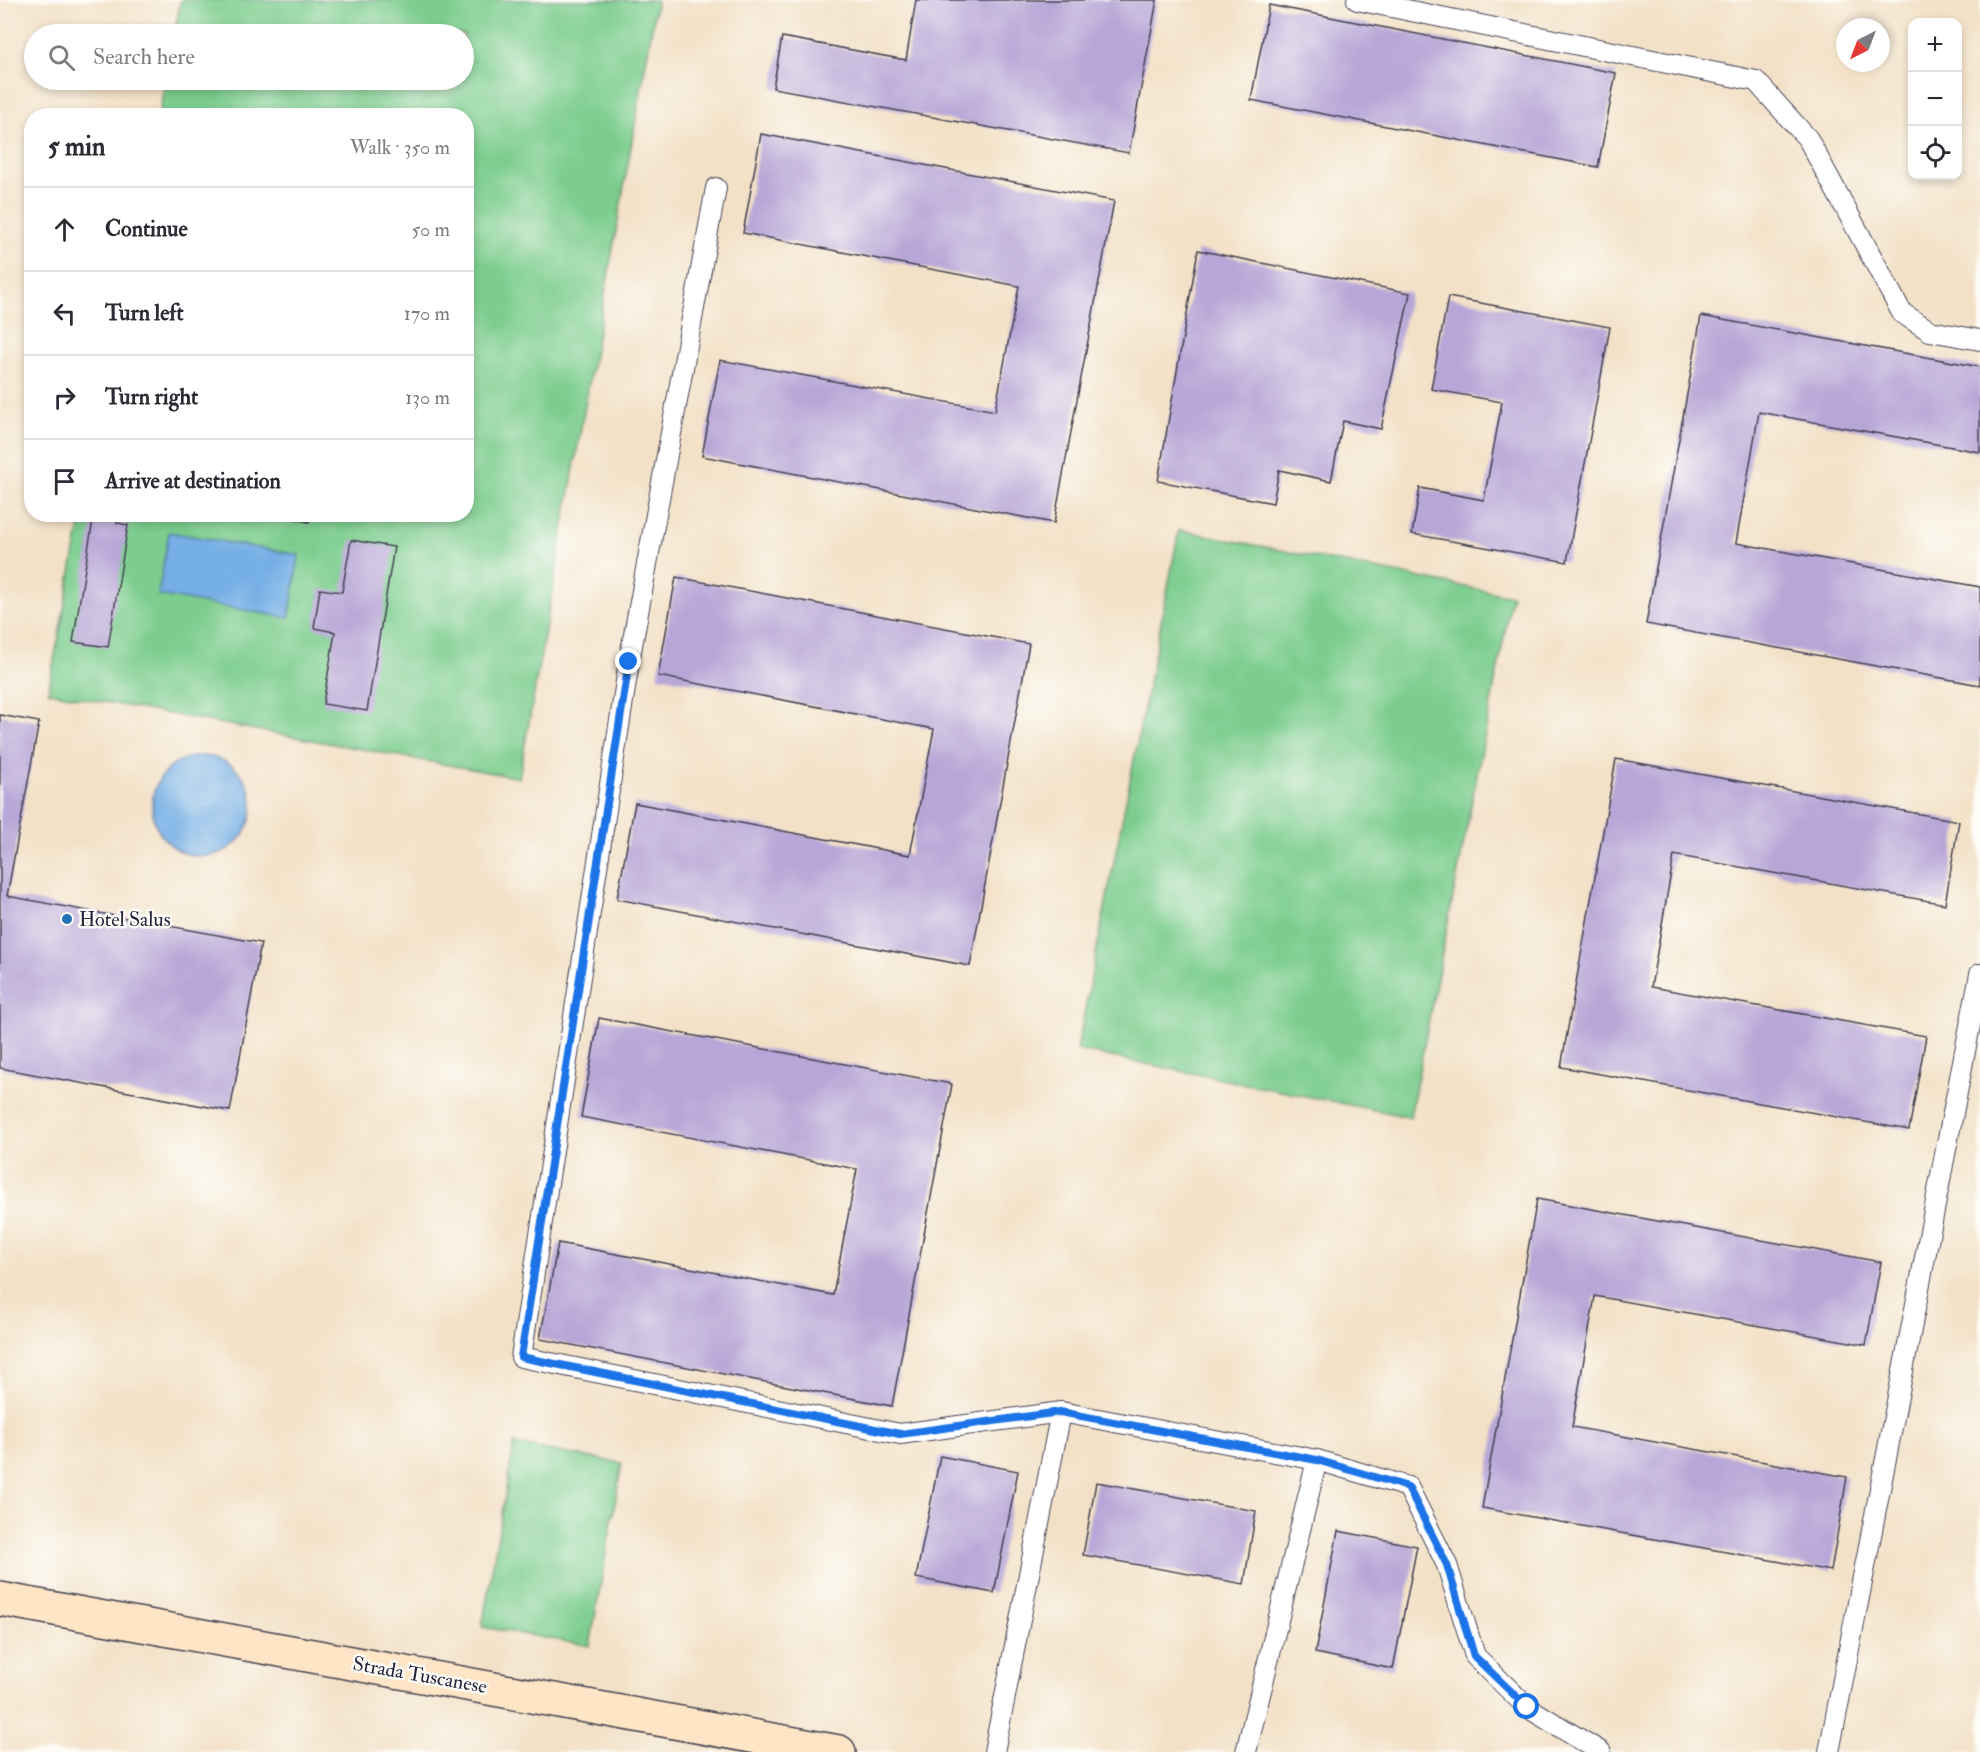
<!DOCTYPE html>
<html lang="en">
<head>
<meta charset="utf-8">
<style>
	body { margin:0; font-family:"IM FELL Double Pica",serif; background:#f2f2f3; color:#2b2b33 }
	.controls { position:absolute; right:18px; top:18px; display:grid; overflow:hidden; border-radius:12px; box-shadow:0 3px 9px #0003 }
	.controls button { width:54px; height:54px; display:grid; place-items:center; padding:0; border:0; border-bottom:2px solid #e1e1e2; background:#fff; color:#2b2b33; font:30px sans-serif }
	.compass { position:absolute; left:1836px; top:18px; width:54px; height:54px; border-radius:50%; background:#fff; box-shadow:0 3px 9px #0003; rotate:222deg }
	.stop { position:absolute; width:18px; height:18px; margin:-14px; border:4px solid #1a73e8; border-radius:50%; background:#fff }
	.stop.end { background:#1a73e8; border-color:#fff; box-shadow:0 2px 6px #0008 }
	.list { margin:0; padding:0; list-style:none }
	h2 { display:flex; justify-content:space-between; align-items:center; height:78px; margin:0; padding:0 24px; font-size:26px }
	h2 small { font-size:20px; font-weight:400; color:#7c7c81 }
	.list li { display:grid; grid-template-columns:39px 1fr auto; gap:18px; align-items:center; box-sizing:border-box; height:84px; padding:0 24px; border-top:2px solid #e1e1e2 }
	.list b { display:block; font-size:22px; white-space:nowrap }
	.list em { font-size:20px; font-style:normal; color:#7c7c81 }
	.icon { flex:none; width:33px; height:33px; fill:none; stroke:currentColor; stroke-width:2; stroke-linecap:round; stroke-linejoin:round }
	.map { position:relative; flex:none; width:1980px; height:1752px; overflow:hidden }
	.search { position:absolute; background:#fff; box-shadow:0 3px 9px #0003; left:24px; top:24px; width:450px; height:66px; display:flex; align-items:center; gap:15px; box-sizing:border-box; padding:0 21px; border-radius:33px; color:#7c7c81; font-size:22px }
	.panel { position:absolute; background:#fff; box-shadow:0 3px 9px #0003; left:24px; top:108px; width:450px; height:414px; border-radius:24px }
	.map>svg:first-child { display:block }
</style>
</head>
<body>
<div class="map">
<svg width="1980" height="1752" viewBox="0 0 1980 1752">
	<rect width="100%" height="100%" fill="#fdfcf7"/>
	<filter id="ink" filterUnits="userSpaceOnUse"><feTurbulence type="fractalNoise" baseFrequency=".0167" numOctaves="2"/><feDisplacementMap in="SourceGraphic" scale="12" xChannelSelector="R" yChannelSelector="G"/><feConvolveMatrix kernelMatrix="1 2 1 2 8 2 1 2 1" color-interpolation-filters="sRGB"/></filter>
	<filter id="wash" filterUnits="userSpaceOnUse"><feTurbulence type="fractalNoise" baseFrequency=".008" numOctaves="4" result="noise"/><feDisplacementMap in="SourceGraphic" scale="24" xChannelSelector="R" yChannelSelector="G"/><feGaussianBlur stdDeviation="1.35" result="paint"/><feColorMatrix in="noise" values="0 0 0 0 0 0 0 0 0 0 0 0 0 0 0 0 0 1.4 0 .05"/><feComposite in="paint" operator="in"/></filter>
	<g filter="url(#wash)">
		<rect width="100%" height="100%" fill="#f3e1c7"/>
		<g fill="#7ccd8e" stroke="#4f7864" stroke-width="1.5">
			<path d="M181,0h476l-138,778 -471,-86 34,-177 384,-1v-398l-307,-1 6,-35h299v-46h-290z"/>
			<path d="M1179,530l333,66 -102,521 -333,-67z"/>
			<path d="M514,1444l108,19 -32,183 -108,-19z"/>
		</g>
		<g fill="#74afe5" stroke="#4b6890" stroke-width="1.5">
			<path d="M169,532l130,23 -10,63 -131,-23z"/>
			<circle cx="202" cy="806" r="50"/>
		</g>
		<g id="blocks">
			<g fill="#b7a6d7">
				<path d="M916,0h241l-28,153 -356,-65 9,-51 124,23z"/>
				<path d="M1269,5l347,68 -18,94 -347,-67z"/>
				<path d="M761,134l353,67 -60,322 -352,-67 18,-96 275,51 24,-125 -276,-53z"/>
				<path d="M1198,250l212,43 -29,136 -38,-8 -12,60 -52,-11 -6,33 -115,-22z"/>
				<path d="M1448,297l162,30 -43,235 -155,-28 8,-46 64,12 18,-98 -71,-13z"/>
				<path d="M1701,316l279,51v85l-221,-40 -23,131 244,44v98l-334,-61z"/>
				<path d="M94,514h24l-1,9 11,2 -20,122 -35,-5z"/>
				<path d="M274,514h36l-1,8z"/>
				<path d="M351,540l43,7 -27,164 -44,-7 12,-72 -21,-4 6,-39 22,3z"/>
				<path d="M676,577l353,67 -59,322 -353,-67 18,-96 275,52 24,-126 -276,-53z"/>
				<path d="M0,715l39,7 -32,174 254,47 -31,168 -230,-43z"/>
				<path d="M1616,759l343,62 -14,83 -271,-49 -23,132 275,49 -17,94 -348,-63z"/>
				<path d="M599,1018l353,66 -60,322 -352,-67 18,-96 275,52 24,-126 -276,-52z"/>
				<path d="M1537,1199l344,63 -15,83 -271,-49 -23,131 275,50 -16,94 -349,-63z"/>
				<path d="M940,1456l78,15 -24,122 -78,-15z"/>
				<path d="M1096,1482l160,29 -12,73 -161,-29z"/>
				<path d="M1338,1531l79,15 -24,123 -78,-16z"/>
			</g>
		</g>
	</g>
	<g filter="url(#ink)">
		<use href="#blocks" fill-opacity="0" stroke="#413f50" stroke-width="1.5"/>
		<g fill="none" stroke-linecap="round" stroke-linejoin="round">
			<g stroke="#413f50" stroke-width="22">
				<g id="service">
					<path d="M1357,0l399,81 52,58 94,174 28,18 50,9"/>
					<path d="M716,188l-87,474 -108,695 379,77 161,-22"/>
					<path d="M994,1752l67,-340 256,48"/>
					<path d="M1246,1752l71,-292 91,27 39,78 28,91 52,51 74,45"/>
					<path d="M1829,1752l151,-778"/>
				</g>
			</g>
			<g stroke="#413f50" stroke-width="36">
				<path id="secondary" d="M0,1599l839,153"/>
			</g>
			<use href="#service" stroke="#fff" stroke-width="20"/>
			<use href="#secondary" stroke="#fee5c5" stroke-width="33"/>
		</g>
	</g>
	<g fill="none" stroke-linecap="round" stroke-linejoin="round" filter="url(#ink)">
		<path stroke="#1a73e8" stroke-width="8" d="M629,662l-108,695 379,77 160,-22 257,48 91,27 39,78 27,91 53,51"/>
	</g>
	<circle fill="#1f6fb2" stroke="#fdfcf7" stroke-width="2" cx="67" cy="919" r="6"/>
	<g text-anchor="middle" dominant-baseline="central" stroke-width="5" stroke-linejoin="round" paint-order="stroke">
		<g font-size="20" fill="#22223b" stroke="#fdfcf7" text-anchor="start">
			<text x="79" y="919">Hotel Salus</text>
		</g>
		<g font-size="20" fill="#22223b" stroke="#fdfcf7">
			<text transform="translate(420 1675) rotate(10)">Strada Tuscanese</text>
		</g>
	</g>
</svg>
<div class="controls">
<button>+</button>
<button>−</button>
<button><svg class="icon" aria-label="locate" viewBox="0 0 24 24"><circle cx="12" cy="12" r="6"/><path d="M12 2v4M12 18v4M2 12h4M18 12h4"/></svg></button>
</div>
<svg class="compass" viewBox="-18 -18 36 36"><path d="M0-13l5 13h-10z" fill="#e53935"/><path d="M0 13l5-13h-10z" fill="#7c7c81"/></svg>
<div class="stop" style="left:1527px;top:1707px"></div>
<div class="stop end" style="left:629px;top:662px"></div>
<div class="search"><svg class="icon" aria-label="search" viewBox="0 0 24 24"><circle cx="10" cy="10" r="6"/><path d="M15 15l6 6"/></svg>Search here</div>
<section class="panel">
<h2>5 min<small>Walk · 350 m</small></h2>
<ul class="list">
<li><svg class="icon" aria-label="ahead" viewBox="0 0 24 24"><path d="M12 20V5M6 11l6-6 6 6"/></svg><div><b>Continue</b></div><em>50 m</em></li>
<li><svg class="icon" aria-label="left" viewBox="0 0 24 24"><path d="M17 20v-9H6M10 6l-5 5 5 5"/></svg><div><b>Turn left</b></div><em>170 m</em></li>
<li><svg class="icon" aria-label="right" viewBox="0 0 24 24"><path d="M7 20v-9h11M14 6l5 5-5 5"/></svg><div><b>Turn right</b></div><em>130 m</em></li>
<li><svg class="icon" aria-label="arrive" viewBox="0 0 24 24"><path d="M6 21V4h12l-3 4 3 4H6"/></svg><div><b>Arrive at destination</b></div></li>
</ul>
</section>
</div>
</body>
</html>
